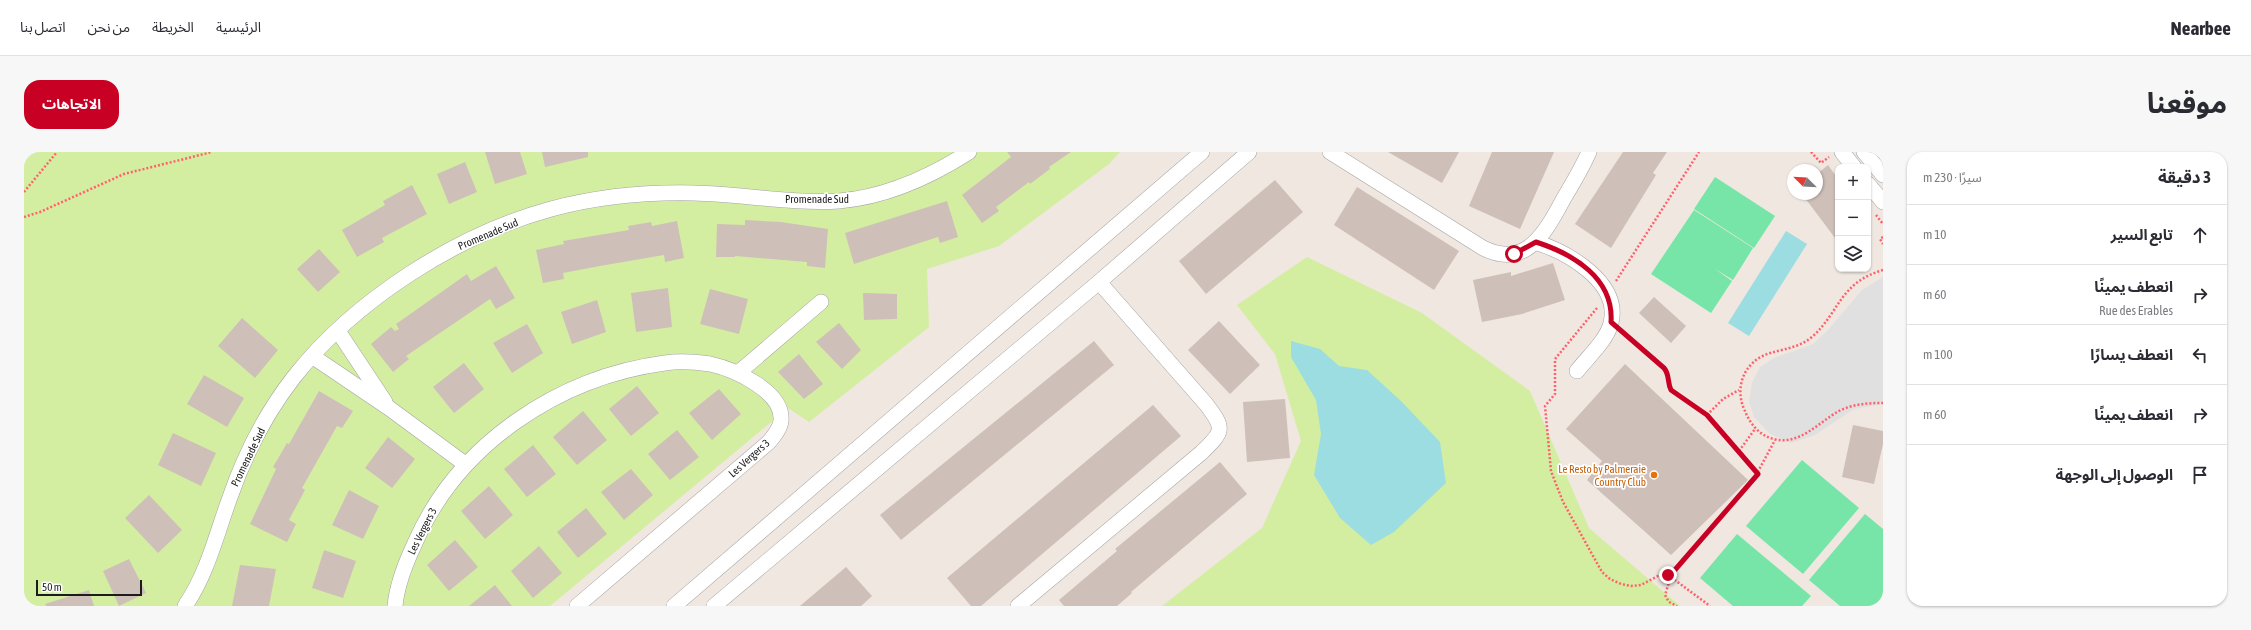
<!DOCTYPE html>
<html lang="ar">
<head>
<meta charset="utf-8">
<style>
	body { margin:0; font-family:"Asap Condensed","Noto Sans Arabic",sans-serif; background:#f7f7f7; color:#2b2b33; direction:rtl }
	.controls { position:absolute; right:12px; top:12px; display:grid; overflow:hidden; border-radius:8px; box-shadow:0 1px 3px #0004 }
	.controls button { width:36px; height:36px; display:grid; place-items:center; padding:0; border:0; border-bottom:1px solid #e1e1e2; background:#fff; color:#2b2b33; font:20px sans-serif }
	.compass { position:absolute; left:1763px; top:12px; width:36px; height:36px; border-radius:50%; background:#fff; box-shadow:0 1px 3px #0004; rotate:294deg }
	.scale { position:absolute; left:12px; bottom:10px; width:106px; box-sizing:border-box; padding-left:4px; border:2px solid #1c1c1c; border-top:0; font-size:11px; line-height:14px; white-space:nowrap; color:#1c1c1c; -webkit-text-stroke:3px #fff; paint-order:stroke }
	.stop { position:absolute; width:12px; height:12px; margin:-9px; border:3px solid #c80023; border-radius:50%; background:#fff }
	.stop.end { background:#c80023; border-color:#fff; box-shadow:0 1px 4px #0008 }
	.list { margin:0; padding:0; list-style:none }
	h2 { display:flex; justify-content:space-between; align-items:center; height:52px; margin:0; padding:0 16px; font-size:17px }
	h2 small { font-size:13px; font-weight:400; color:#7c7c81 }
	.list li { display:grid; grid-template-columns:26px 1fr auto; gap:12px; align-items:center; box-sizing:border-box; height:60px; padding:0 16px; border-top:1px solid #e1e1e2 }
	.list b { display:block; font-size:15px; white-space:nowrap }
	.list p { margin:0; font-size:13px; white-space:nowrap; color:#7c7c81 }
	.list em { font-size:13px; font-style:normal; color:#7c7c81 }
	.icon { flex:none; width:22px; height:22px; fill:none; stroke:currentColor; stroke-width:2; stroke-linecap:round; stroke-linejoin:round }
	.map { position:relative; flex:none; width:1859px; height:454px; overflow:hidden; direction:ltr; border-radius:16px }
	header { display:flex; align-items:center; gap:24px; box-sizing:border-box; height:56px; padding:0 20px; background:#fff; border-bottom:1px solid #e1e1e2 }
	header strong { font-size:19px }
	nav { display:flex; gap:22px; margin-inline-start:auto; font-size:14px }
	.intro { display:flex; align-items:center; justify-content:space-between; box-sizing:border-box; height:96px; padding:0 24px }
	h1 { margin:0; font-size:28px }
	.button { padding:10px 18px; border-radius:16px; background:#c80023; color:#fff; font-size:14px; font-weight:700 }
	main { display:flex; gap:24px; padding:0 24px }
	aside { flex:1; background:#fff; border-radius:16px; box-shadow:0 1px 3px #0004 }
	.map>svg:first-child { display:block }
</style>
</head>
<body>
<header>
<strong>Nearbee</strong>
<nav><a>الرئيسية</a><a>الخريطة</a><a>من نحن</a><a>اتصل بنا</a></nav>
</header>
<div class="intro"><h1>موقعنا</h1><a class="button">الاتجاهات</a></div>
<main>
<aside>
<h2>3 دقيقة<small>سيرًا · 230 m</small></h2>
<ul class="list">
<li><svg class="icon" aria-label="ahead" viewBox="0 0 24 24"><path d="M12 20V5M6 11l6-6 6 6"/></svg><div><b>تابع السير</b></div><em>10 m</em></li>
<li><svg class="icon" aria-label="right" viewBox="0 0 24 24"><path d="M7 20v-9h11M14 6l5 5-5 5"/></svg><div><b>انعطف يمينًا</b><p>Rue des Erables</p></div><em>60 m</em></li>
<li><svg class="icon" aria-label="left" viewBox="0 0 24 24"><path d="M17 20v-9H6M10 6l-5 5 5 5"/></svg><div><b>انعطف يسارًا</b></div><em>100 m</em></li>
<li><svg class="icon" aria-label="right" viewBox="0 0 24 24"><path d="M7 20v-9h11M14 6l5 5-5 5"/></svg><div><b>انعطف يمينًا</b></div><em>60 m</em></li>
<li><svg class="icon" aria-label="arrive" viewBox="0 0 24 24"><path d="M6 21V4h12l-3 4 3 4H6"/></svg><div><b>الوصول إلى الوجهة</b></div></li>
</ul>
</aside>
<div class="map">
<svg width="1859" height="454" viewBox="0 0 1859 454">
	<rect width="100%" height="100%" fill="#efe7e0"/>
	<g fill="#d4eea1">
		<path d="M0,0h1096l-11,12 -110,82 -72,23 2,58 -120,95 -21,-14 -238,198h-526z"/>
		<path d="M1283,105l115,56 108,78 59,137 91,78h-518l100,-78 39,-87 -26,-87 -38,-49z"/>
	</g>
	<g fill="#77e5a7">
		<path d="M1691,25l60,39 -21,32 -60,-39z"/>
		<path d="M1670,58l59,38 -20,32 -18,-11 17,12 -21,32 -60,-39z"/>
		<path d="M1778,308l57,48 -56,66 -57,-48z"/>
		<path d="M1841,362l18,15v77h-43l-31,-26z"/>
		<path d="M1713,382l74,62 -9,10h-69l-33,-28z"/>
	</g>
	<path fill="#e0e0e0" d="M1859,125v127l-29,5 -39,26 -24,8 -21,-9 -16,-17 -5,-16 3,-18 8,-16 14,-9 39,-14 15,-14 34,-40z"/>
	<g fill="#9cdde1">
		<path d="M1762,79l21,13 -58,92 -21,-13z"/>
		<path d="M1267,189l29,8 19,17 28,4 35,32 38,40 6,41 -52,49 -23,13 -31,-27 -26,-43 7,-41 -5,-34 -25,-43z"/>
	</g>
	<g fill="#cfbfb9">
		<path d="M461,0h35l7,22 -32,10z"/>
		<path d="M518,0h46v5l-43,10z"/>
		<path d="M983,0h64l-22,15 1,2 -20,15 -1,-2 -33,25 3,4 -17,12 -20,-28 49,-38z"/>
		<path d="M1364,0h71l-17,31z"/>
		<path d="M1468,0h62l-34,77 -51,-23z"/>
		<path d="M1599,0h44l-14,21 3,2 -45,73 -36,-24z"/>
		<path d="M441,10l12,30 -28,12 -12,-30z"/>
		<path d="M1804,13l10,14v63l-36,-48h15v-20z"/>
		<path d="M1251,28l28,32 -97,82 -27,-33z"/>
		<path d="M388,33l15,29 -45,24 2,4 -27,15 -15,-27 43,-25 -2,-4z"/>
		<path d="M1333,35l102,64 -25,39 -100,-65z"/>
		<path d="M923,49l11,36 -18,6 -2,-6 -84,27 -9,-31z"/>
		<path d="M721,68l36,2 47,7 -3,39 -18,-2v-4l-72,-6v1h-19l1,-33 28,1z"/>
		<path d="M653,69l7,37 -19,4 -1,-7 -64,11 -37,7 1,6 -21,4 -7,-33 28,-6 -1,-3 66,-11 -1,-4 23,-4 1,4z"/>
		<path d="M295,97l21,23 -22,20 -21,-23z"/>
		<path d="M1529,111l12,37 -43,14 -40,8 -9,-42 38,-8v4z"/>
		<path d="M472,114l19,32 -19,11 -6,-10 -84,57 3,3 -16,13 -22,-28 20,-17 4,4 4,-2 -3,-5 71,-50 4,7z"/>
		<path d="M644,136l4,39 -36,5 -5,-39z"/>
		<path d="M686,137l38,10 -9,35 -39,-10z"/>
		<path d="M839,141l34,1v25l-33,1z"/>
		<path d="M1630,145l32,29 -15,17 -32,-30z"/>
		<path d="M573,148l9,32 -34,12 -11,-32z"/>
		<path d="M218,166l36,32 -23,28 -37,-32z"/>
		<path d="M1195,169l41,44 -30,29 -42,-44z"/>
		<path d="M815,171l22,27 -19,19 -26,-27z"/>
		<path d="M503,172l16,29 -31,20 -19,-30z"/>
		<path d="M1070,189l20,24 -213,175 -21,-25z"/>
		<path d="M775,202l24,30 -19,15 -26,-27z"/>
		<path d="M440,211l20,26 -30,24 -21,-26z"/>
		<path d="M1601,212l123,116 -77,75 -84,-75 15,-19 -36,-32z"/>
		<path d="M180,223l40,23 -17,29 -40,-23z"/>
		<path d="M613,234l22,27 -28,23 -22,-27z"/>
		<path d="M695,237l22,25 -29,26 -23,-27z"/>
		<path d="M295,239l34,20 -11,17 -5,-2 -35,62 3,2 -16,30 7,4 -9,18 -37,-18 26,-55 -3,-2 14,-24 2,1z"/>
		<path d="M1261,247l5,59 -43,4 -4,-60z"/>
		<path d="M1129,253l28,31 -200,170h-10l-24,-28z"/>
		<path d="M559,259l24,29 -30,25 -24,-28z"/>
		<path d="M1829,273l30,6v13l-9,40 -32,-7z"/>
		<path d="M653,278l22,27 -29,23 -22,-26z"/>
		<path d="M149,281l43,20 -15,33 -43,-21z"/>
		<path d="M364,285l27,22 -23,29 -27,-20z"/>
		<path d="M509,293l23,29 -29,23 -23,-28z"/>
		<path d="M1196,310l27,32 -116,98 1,1 -15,13h-53l-5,-6 58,-49 -2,-2z"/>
		<path d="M607,317l22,26 -29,25 -23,-28z"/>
		<path d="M465,334l24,29 -28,24 -24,-28z"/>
		<path d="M325,338l30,16 -16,33 -31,-14z"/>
		<path d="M125,343l33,35 -24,23 -33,-35z"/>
		<path d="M562,356l21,26 -29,24 -21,-26z"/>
		<path d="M431,388l23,27 -29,24 -22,-26z"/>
		<path d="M515,394l23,27 -29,25 -22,-27z"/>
		<path d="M300,398l32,11 -13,37 -31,-10z"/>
		<path d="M105,407l17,34 -27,13 -16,-35z"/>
		<path d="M216,413l36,4 -7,37h-37z"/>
		<path d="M822,415l26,29 -11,10h-61z"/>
		<path d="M471,433l17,21h-43z"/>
		<path d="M65,438l5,16h-48l-1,-2z"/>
	</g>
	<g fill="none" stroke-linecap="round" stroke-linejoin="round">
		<g stroke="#a3a3a3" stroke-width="16">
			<g id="minor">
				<path d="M1306,0l153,96c44,22 63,-17 81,-50 9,-15 18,-30 25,-46"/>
				<path d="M1818,0l12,15"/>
				<path d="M1840,0l19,23"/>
				<path d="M1844,32l15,18"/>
				<path d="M1511,90c32,10 86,40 76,81 -4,17 -23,34 -34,48"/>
				<path d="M314,179l47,71"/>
				<path d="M288,204l77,52 76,56"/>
				<path d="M714,221l83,-71"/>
				<path d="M161,454c22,-32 31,-70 44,-106 15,-44 37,-87 65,-123 61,-77 162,-142 257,-168 45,-12 97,-17 143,-16 48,1 97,11 145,8 48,-4 91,-24 130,-49"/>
				<path d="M371,454c2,-22 11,-44 20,-63 43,-99 144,-166 250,-180 14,-2 31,-1 45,1 23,5 74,27 71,57 -1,8 -7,15 -12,21l-192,164"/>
				<path d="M650,454l528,-454"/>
				<path d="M690,454l385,-324 150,-130"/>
				<path d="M994,454l183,-153c23,-22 24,-24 5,-49l-107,-122"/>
			</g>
		</g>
		<g stroke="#ff616c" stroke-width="2.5" stroke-dasharray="2 2" stroke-linecap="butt">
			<path d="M1787,0l10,11 8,-6"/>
			<path d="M0,40l33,-40"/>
			<path d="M1852,63l7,9"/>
			<path d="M0,65l16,-5 84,-38 88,-22"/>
			<path d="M1859,85l-3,2 3,5"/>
			<path d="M1859,118c-44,13 -43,42 -71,67 -17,14 -39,12 -53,21 -19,12 -23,35 -14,53 5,13 15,25 29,28 25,7 45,-17 65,-28 14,-7 29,-8 44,-8"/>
			<path d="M1592,129l83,-129"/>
			<path d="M1573,156l-42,51v35l-10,12 6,65 12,31 39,70 8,7 11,5 10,2 10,-1 17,-9 13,-3 83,-94 21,-39"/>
			<path d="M1599,181l42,35c5,7 2,14 6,22l36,25 51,59"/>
			<path d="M1683,263l16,-16 16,-9"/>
			<path d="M1715,299l16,-22"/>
			<path d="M1644,423l42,31"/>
			<path d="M1647,424l-6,19 4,7 8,4"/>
		</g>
		<use href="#minor" stroke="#fff" stroke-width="15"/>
	</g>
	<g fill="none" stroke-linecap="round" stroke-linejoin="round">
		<path stroke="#c80023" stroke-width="5" d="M1490,102l22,-12c37,12 78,36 75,80l53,46c6,7 3,14 7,22l36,25 51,59 -84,97 -6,4"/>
	</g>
	<circle fill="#e8710a" stroke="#fff" stroke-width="1.5" cx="1630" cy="323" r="4"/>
	<g text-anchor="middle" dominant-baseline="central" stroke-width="3.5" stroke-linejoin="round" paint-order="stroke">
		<g font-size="11" fill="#1c1c1c" stroke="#fff">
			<text x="793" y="47">Promenade Sud</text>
			<text transform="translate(464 82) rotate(-23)">Promenade Sud</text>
			<text transform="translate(224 305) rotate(-64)">Promenade Sud</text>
			<text transform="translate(725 306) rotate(-42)">Les Vergers 3</text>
			<text transform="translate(398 379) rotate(-63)">Les Vergers 3</text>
		</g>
		<g font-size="11" fill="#c56008" stroke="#fff" text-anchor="end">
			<text x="1622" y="317">Le Resto by Palmeraie<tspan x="1622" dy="13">Country Club</tspan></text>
		</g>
	</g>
</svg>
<div class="controls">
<button>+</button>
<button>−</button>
<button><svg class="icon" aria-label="layers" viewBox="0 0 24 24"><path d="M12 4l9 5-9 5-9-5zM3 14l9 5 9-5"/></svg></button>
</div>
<svg class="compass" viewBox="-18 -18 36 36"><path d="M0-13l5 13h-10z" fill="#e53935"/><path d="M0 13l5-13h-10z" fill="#7c7c81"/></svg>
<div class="scale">50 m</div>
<div class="stop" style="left:1490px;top:102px"></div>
<div class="stop end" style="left:1644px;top:423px"></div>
</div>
</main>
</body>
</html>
